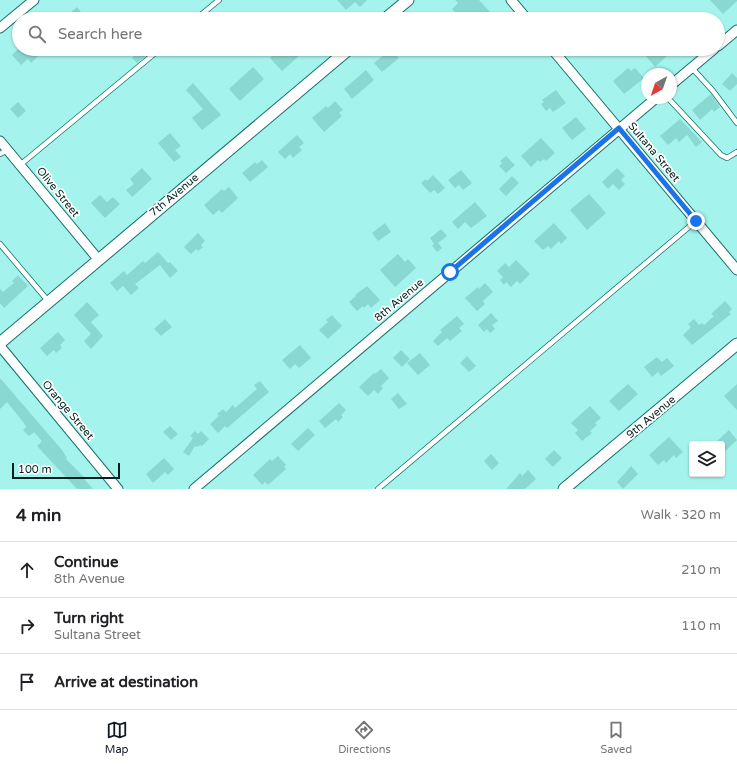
<!DOCTYPE html>
<html lang="en">
<head>
<meta charset="utf-8">
<style>
	body { margin:0; font-family:"Varela Round",sans-serif; background:#f6f6f6; color:#202124 }
	.controls { position:absolute; right:12px; bottom:12px; display:grid; overflow:hidden; border-radius:4px; box-shadow:0 1px 3px #0004 }
	.controls button { width:36px; height:36px; display:grid; place-items:center; padding:0; border:0; border-bottom:1px solid #e0e0e0; background:#fff; color:#202124; font:20px sans-serif }
	.compass { position:absolute; left:641px; top:68px; width:36px; height:36px; border-radius:50%; background:#fff; box-shadow:0 1px 3px #0004; rotate:220deg }
	.scale { position:absolute; left:12px; bottom:10px; width:108px; box-sizing:border-box; padding-left:4px; border:2px solid #002220; border-top:0; font-size:11px; line-height:14px; white-space:nowrap; color:#002220; -webkit-text-stroke:3px #fff; paint-order:stroke }
	.stop { position:absolute; width:12px; height:12px; margin:-9px; border:3px solid #1a73e8; border-radius:50%; background:#fff }
	.stop.end { background:#1a73e8; border-color:#fff; box-shadow:0 1px 4px #0008 }
	.list { margin:0; padding:0; list-style:none }
	h2 { display:flex; justify-content:space-between; align-items:center; height:52px; margin:0; padding:0 16px; font-size:17px }
	h2 small { font-size:13px; font-weight:400; color:#757577 }
	.list li { display:grid; grid-template-columns:26px 1fr auto; gap:12px; align-items:center; box-sizing:border-box; height:56px; padding:0 16px; border-top:1px solid #e0e0e0 }
	.list b { display:block; font-size:15px; white-space:nowrap }
	.list p { margin:0; font-size:13px; white-space:nowrap; color:#757577 }
	.list em { font-size:13px; font-style:normal; color:#757577 }
	.icon { flex:none; width:22px; height:22px; fill:none; stroke:currentColor; stroke-width:2; stroke-linecap:round; stroke-linejoin:round }
	.map { position:relative; flex:none; width:737px; height:489px; overflow:hidden }
	.search { position:absolute; background:#fff; box-shadow:0 1px 3px #0004; left:12px; right:12px; top:12px; height:44px; display:flex; align-items:center; gap:10px; box-sizing:border-box; padding:0 14px; border-radius:22px; color:#757577; font-size:15px }
	.sheet { height:220px; background:#fff }
	nav { display:flex; justify-content:space-around; align-items:center; box-sizing:border-box; height:56px; border-top:1px solid #e0e0e0; background:#fff; font-size:11px; color:#757577 }
	nav a { display:grid; justify-items:center; gap:2px }
	nav .on { color:#111827 }
	.map>svg:first-child { display:block }
</style>
</head>
<body>
<div class="map">
<svg width="737" height="489" viewBox="0 0 737 489">
	<rect width="100%" height="100%" fill="#a4f4ed"/>
	<g fill="#89d8d1">
		<path d="M337,0h30l-7,7 -5,-5 -9,8z"/>
		<path d="M455,0h24l11,12 -8,7 -6,-5 -6,5h-9l-9,-10 6,-6z"/>
		<path d="M710,0h27v1l-14,13z"/>
		<path d="M77,7l5,6 -7,6h-12z"/>
		<path d="M18,49h27l-14,14 -3,-4 -7,6 -9,-10z"/>
		<path d="M141,49l6,6 -10,8 -5,-5z"/>
		<path d="M272,49h20l7,7 -17,15 -12,-13 5,-5z"/>
		<path d="M391,49l8,9 -17,14 -8,-9z"/>
		<path d="M652,49h20l-5,4 2,1 -14,13 -10,-12z"/>
		<path d="M253,67l11,12 -24,22 -11,-12z"/>
		<path d="M628,68l3,3 4,-3 9,10 -20,16 -11,-13z"/>
		<path d="M366,70l8,10 -22,19 -8,-10z"/>
		<path d="M732,73l5,5v6l-7,7 -8,-7z"/>
		<path d="M193,83l28,32 -19,15 -10,-12 11,-9 -17,-19z"/>
		<path d="M556,90l10,13 -13,9 -3,-4 -4,3 -5,-7 3,-2 -2,-2z"/>
		<path d="M711,94l9,13 -6,5 -2,-3 -12,11 -8,-10z"/>
		<path d="M335,101l8,9 -4,3 3,3 -18,16 -12,-14 14,-12 2,2z"/>
		<path d="M18,102l8,9 -8,7 -8,-9z"/>
		<path d="M576,117l10,12 -14,11 -10,-12z"/>
		<path d="M680,119l22,23 -6,5 -9,-12 -8,7 -3,-4 -8,7 -8,-9z"/>
		<path d="M170,133l11,13 -6,4 6,7 -7,5 -16,-19z"/>
		<path d="M297,135l7,8 -5,4 3,3 -9,8 -3,-4 -5,5 -7,-7z"/>
		<path d="M541,138l14,15 -9,8 -2,-2 -4,3 -2,-2 -7,7 -10,-11z"/>
		<path d="M506,156l9,9 -9,8 -7,-7 3,-3 -2,-2z"/>
		<path d="M262,160l6,7 -18,15 -8,-9 13,-11 2,2z"/>
		<path d="M142,168l10,11 -20,18 -6,-7 8,-6 -4,-5z"/>
		<path d="M617,168l8,8 -4,4 4,4 -6,6 -6,-6 -5,5 -6,-7z"/>
		<path d="M461,170l11,13 -9,7 -4,-5 -4,3 -7,-8z"/>
		<path d="M433,175l12,13 -7,6 -4,-4 -4,3 -9,-10 5,-4 1,2z"/>
		<path d="M512,176l7,7 -13,13 -7,-7z"/>
		<path d="M229,187l9,11 -16,15 -3,-3 -6,5 -9,-10 18,-16 2,2z"/>
		<path d="M589,194l17,19 -19,17 -17,-20z"/>
		<path d="M100,195l7,7 6,-5 7,7 -15,14 -14,-15z"/>
		<path d="M475,202l12,14 -16,12 -6,-6 -7,7 -6,-7z"/>
		<path d="M385,223l6,9 -13,9 -6,-8z"/>
		<path d="M554,223l13,15 -6,6 -2,-3 -8,8 -3,-3 -5,4 -9,-9z"/>
		<path d="M441,229l6,7 -9,7 4,5 -5,4 -5,-6 2,-2 -4,-6z"/>
		<path d="M198,233l7,8 -4,4 2,2 -5,4 -2,-2 -5,5 -7,-7z"/>
		<path d="M158,252l10,11 2,-1 8,9 -8,7 -10,-13 -25,19 4,4 -8,7 -8,-9 -6,5 -7,-8 14,-12 3,4 16,-14 2,2z"/>
		<path d="M398,254l7,8 3,-3 8,9 -21,19 -15,-17z"/>
		<path d="M516,260l14,14 -10,10 -3,-3 -6,6 -5,-5 -2,3 -4,-5 3,-3 -6,-6 8,-8 4,4z"/>
		<path d="M18,275l10,11 -24,22 -4,-5v-14l3,3 11,-9 -2,-2z"/>
		<path d="M485,283l8,9 -10,9 2,3 -8,7 -12,-13 13,-11 1,2z"/>
		<path d="M367,286l13,14 -9,8 -3,-4 -4,4 -1,-2 -6,5 -8,-9 7,-6 -1,-1z"/>
		<path d="M725,301l7,8 -3,3 2,2 -39,31 -9,-10 8,-8 -3,-3 6,-5 5,6 3,-2 2,2 10,-9 -3,-2z"/>
		<path d="M87,302l12,13 -8,7 12,14 -12,13 -7,-8 7,-7 -17,-19z"/>
		<path d="M491,313l7,8 -6,4 3,4 -5,4 -3,-4 -3,3 -6,-7z"/>
		<path d="M332,315l10,11 -14,13 -9,-9 9,-8 -2,-2z"/>
		<path d="M457,316l7,8 -5,4 3,3 -12,10 -3,-3 -9,8 -5,-5 9,-9 -2,-2z"/>
		<path d="M165,319l7,8 -11,9 -7,-7z"/>
		<path d="M58,332l7,8 -5,5 2,3 -6,5 -2,-3 -7,6 -7,-8z"/>
		<path d="M300,345l11,13 -12,10 -4,-4 -5,5 -8,-9z"/>
		<path d="M401,350l9,9 -8,8 -9,-9z"/>
		<path d="M420,353l10,12 -12,10 -11,-12z"/>
		<path d="M467,356l9,10 -7,6 -9,-9z"/>
		<path d="M657,357l5,5 5,-4 7,8 -13,10 -3,-4 -6,5 -8,-10z"/>
		<path d="M381,369l8,9 -8,8 2,2 -5,6 -4,-4 -6,6 -9,-9 15,-14 1,1z"/>
		<path d="M0,378l62,72 5,8 -1,1 18,18 -1,1 10,11h-16l-40,-43 5,-5 -8,-9 -5,4 -6,-6 3,-3 -2,-4 -17,-21 -7,7z"/>
		<path d="M260,381l9,11 -42,36 -2,-2 -7,7 -8,-9 9,-8 -2,-2 6,-5 3,3 7,-7 2,3 22,-19 -3,-4z"/>
		<path d="M628,384l10,10 -19,17 -10,-10z"/>
		<path d="M737,384v26l-13,-14z"/>
		<path d="M398,393l9,11 -8,5 -8,-10z"/>
		<path d="M339,403l7,7 -5,5 2,2 -5,5 -2,-3 -11,9 -6,-7z"/>
		<path d="M590,406l11,12 -6,5 2,2 -7,6 2,2 -10,8 -7,-8 3,-3 -7,-7z"/>
		<path d="M170,426l8,8 -7,6 -8,-8z"/>
		<path d="M308,428l7,7 -17,16 -7,-7z"/>
		<path d="M729,430l8,10 -15,14v-10h-8z"/>
		<path d="M195,431l3,3 3,-3 8,8 -7,7 -2,-1 -3,2 -2,-1 -6,10 -6,-4 10,-14 -3,-2z"/>
		<path d="M669,437l14,15 -7,6 -2,-3 -8,8 -2,-3 -6,5 -9,-10z"/>
		<path d="M554,450l8,8 -9,9 -8,-8z"/>
		<path d="M491,454l8,9 -7,7 -8,-9z"/>
		<path d="M278,456l8,9 -2,2 2,2 -18,16 -3,-3 -3,3 -9,-10 17,-16 2,2z"/>
		<path d="M164,458l10,11 -6,6 -3,-3 -12,11 -7,-9z"/>
		<path d="M631,466l7,8 -15,15 -6,-7z"/>
		<path d="M528,470l8,9 -11,10h-19l14,-16 2,3z"/>
	</g>
	<g fill="none" stroke-linecap="round" stroke-linejoin="round">
		<g stroke="#176f6a" stroke-width="6">
			<g id="service">
				<path d="M196,19l23,-19"/>
				<path d="M692,68l21,23 24,32"/>
				<path d="M668,98l53,57 6,3 10,-6"/>
				<path d="M0,154l8,-4"/>
				<path d="M20,165l140,-116"/>
				<path d="M0,244l49,58"/>
				<path d="M378,489l318,-268"/>
			</g>
		</g>
		<g stroke="#176f6a" stroke-width="11">
			<g id="minor">
				<path d="M511,0l16,19"/>
				<path d="M0,28l34,-28"/>
				<path d="M718,46l19,-16"/>
				<path d="M552,49l185,221"/>
				<path d="M671,85l43,-36"/>
				<path d="M0,141l98,118"/>
				<path d="M0,346l118,143"/>
				<path d="M194,489l462,-391"/>
			</g>
		</g>
		<g stroke="#176f6a" stroke-width="13">
			<g id="tertiary">
				<path d="M385,19l23,-19"/>
				<path d="M0,343l349,-294"/>
				<path d="M564,489l173,-145"/>
			</g>
		</g>
		<use href="#service" stroke="#fff" stroke-width="4.5"/>
		<use href="#minor" stroke="#fff" stroke-width="9"/>
		<use href="#tertiary" stroke="#fff" stroke-width="11"/>
	</g>
	<g fill="none" stroke-linecap="round" stroke-linejoin="round">
		<path stroke="#1a73e8" stroke-width="5" d="M450,272l169,-144 77,93"/>
	</g>
	<g text-anchor="middle" dominant-baseline="central" stroke-width="3.5" stroke-linejoin="round" paint-order="stroke">
		<g font-size="11" fill="#002220" stroke="#fff">
			<text transform="translate(654 152) rotate(50)">Sultana Street</text>
			<text transform="translate(58 192) rotate(51)">Olive Street</text>
			<text transform="translate(174 195) rotate(-40)">7th Avenue</text>
			<text transform="translate(399 300) rotate(-40)">8th Avenue</text>
			<text transform="translate(68 410) rotate(50)">Orange Street</text>
			<text transform="translate(651 417) rotate(-40)">9th Avenue</text>
		</g>
	</g>
</svg>
<div class="controls">
<button><svg class="icon" aria-label="layers" viewBox="0 0 24 24"><path d="M12 4l9 5-9 5-9-5zM3 14l9 5 9-5"/></svg></button>
</div>
<svg class="compass" viewBox="-18 -18 36 36"><path d="M0-13l5 13h-10z" fill="#e53935"/><path d="M0 13l5-13h-10z" fill="#757577"/></svg>
<div class="scale">100 m</div>
<div class="stop" style="left:450px;top:272px"></div>
<div class="stop end" style="left:696px;top:221px"></div>
<div class="search"><svg class="icon" aria-label="search" viewBox="0 0 24 24"><circle cx="10" cy="10" r="6"/><path d="M15 15l6 6"/></svg>Search here</div>
</div>
<section class="sheet">
<h2>4 min<small>Walk · 320 m</small></h2>
<ul class="list">
<li><svg class="icon" aria-label="ahead" viewBox="0 0 24 24"><path d="M12 20V5M6 11l6-6 6 6"/></svg><div><b>Continue</b><p>8th Avenue</p></div><em>210 m</em></li>
<li><svg class="icon" aria-label="right" viewBox="0 0 24 24"><path d="M7 20v-9h11M14 6l5 5-5 5"/></svg><div><b>Turn right</b><p>Sultana Street</p></div><em>110 m</em></li>
<li><svg class="icon" aria-label="arrive" viewBox="0 0 24 24"><path d="M6 21V4h12l-3 4 3 4H6"/></svg><div><b>Arrive at destination</b></div></li>
</ul>
</section>
<nav>
<a class="on"><svg class="icon" aria-label="map" viewBox="0 0 24 24"><path d="M3 6l6-2 6 2 6-2v14l-6 2-6-2-6 2zM9 4v14M15 6v14"/></svg>Map</a>
<a><svg class="icon" aria-label="directions" viewBox="0 0 24 24"><path d="M12 3l9 9-9 9-9-9zM9 14v-3h6M13 9l2 2-2 2"/></svg>Directions</a>
<a><svg class="icon" aria-label="saved" viewBox="0 0 24 24"><path d="M7 4h10v16l-5-4-5 4z"/></svg>Saved</a>
</nav>
</body>
</html>
